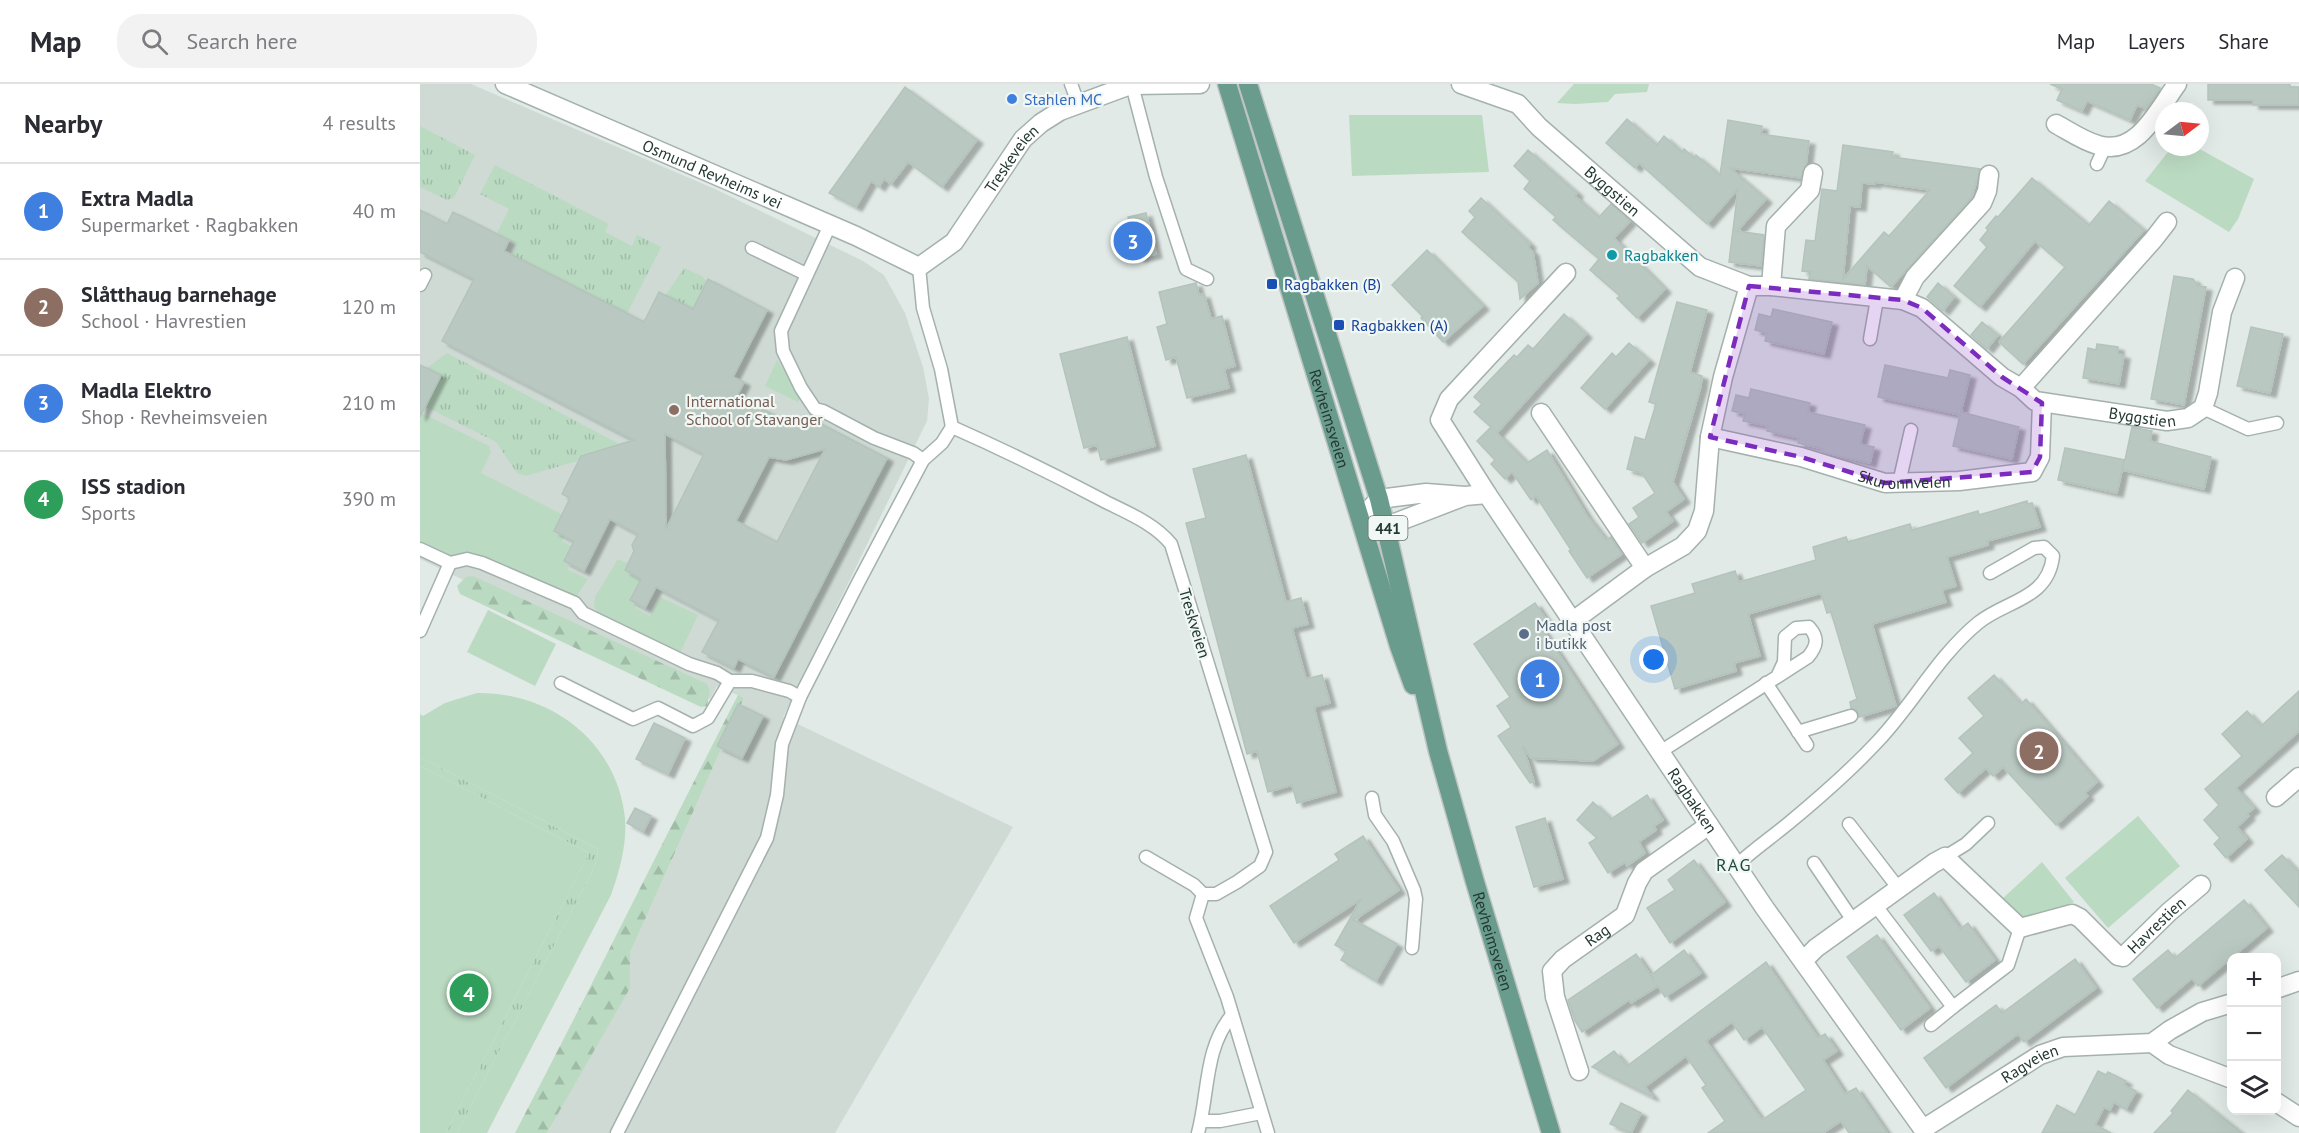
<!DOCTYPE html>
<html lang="en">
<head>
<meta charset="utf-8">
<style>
	body { margin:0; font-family:"PT Sans",sans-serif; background:#f2f2f3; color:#2b2b33 }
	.controls { position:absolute; right:18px; bottom:18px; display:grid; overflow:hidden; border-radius:12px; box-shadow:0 6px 24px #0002 }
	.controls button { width:54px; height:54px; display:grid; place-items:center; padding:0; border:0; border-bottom:2px solid #e1e1e2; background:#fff; color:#2b2b33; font:30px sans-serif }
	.compass { position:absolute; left:1735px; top:18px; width:54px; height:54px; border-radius:50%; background:#fff; box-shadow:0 6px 24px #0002; rotate:74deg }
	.you { position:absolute; left:1234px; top:576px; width:21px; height:21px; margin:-15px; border:4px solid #fff; border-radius:50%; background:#1a73e8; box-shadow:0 0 0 9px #1a73e833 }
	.badge { display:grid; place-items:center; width:39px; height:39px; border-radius:50%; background:#7f5049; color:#fff; font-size:20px; font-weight:700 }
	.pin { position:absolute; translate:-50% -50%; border:3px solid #fff; box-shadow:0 2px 6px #0006 }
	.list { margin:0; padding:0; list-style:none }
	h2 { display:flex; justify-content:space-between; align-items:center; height:78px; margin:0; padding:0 24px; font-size:26px }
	h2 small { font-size:20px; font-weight:400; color:#7c7c81 }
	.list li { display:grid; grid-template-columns:39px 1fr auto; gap:18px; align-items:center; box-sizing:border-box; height:96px; padding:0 24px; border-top:2px solid #e1e1e2 }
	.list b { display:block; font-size:22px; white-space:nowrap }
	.list p { margin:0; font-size:20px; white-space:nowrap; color:#7c7c81 }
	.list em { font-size:20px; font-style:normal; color:#7c7c81 }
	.icon { flex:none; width:33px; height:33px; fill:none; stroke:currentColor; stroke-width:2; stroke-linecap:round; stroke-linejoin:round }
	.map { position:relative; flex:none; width:1879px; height:1049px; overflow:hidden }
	header { display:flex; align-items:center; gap:36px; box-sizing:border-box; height:84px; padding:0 30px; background:#fff; border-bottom:2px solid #e1e1e2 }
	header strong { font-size:28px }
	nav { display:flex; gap:33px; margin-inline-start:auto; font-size:21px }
	.search { width:420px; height:54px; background:#f2f2f3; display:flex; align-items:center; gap:15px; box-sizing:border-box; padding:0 21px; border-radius:24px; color:#7c7c81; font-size:22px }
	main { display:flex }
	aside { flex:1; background:#fff }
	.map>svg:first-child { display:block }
</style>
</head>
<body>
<header>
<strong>Map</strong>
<div class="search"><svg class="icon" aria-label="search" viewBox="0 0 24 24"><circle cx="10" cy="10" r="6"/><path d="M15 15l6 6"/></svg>Search here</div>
<nav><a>Map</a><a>Layers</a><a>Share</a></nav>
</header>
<main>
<aside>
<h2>Nearby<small>4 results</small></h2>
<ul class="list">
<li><span class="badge" style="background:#3f7fe0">1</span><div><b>Extra Madla</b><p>Supermarket · Ragbakken</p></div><em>40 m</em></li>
<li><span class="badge" style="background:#8d6e63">2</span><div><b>Slåtthaug barnehage</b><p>School · Havrestien</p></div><em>120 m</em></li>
<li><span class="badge" style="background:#3f7fe0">3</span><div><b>Madla Elektro</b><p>Shop · Revheimsveien</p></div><em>210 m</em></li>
<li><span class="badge" style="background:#2e9e5b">4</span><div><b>ISS stadion</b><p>Sports</p></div><em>390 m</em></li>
</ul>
</aside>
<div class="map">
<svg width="1879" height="1049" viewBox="0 0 1879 1049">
	<defs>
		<pattern id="grass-tufts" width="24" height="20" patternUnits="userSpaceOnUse" patternTransform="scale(1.5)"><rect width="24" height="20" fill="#bbdac2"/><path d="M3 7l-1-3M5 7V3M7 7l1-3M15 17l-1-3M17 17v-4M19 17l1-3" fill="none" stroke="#a0bca7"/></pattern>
		<pattern id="forest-firs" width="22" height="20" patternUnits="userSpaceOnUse" patternTransform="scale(1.5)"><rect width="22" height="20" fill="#bbdac2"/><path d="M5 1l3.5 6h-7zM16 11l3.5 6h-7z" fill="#a0bca7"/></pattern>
		<filter id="shadow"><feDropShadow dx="6" dy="4" stdDeviation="1.5" flood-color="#0004"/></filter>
	</defs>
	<rect width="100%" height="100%" fill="#e1eae6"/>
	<path fill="#cfdad5" d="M0,0h51l244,105 148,72 21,14 21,38 18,54 6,32 -2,22 -144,296 230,110 -178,306h-288l82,-145 1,-35 114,-255 -27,-12 -7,13 -290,-140z"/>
	<g fill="url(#grass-tufts)">
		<path d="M0,42l55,29 -21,43 -7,2 -27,-13z"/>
		<path d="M75,81l114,59 -4,8 27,14 5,-11 24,12 -35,69 -115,-60 6,-12 -20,-11 12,-24 -29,-15z"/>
		<path d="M264,184l18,8 9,11 -17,29 -33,-14z"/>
		<path d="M27,269l178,94 -99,29 -9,-3 -21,-31 -76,-38v-14l11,5 10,-19 -14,-8z"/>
		<path d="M0,673l178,92 -1,11 -7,16 -133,257h-11l143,-280 -169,-87z"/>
	</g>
	<g fill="url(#forest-firs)">
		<path d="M53,492l234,108 3,6 -3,16 -6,1 -241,-113 -3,-8 9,-9z"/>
		<path d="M318,611l6,3 -114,255v35l-83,145h-32c76,-145 148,-292 223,-438z"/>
	</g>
	<g fill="#bbdac2">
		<path d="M1154,0h75l-2,8 -32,2 -7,8 -33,2 -18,-1z"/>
		<path d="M929,31h133l7,57 -137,4z"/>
		<path d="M1752,63h24l58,32 -16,40 -9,13 -84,-51z"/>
		<path d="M357,276l24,36 -3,6 -33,-16z"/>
		<path d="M0,328l69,34 2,6 -10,21 92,47 -11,21 15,8 -10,20 21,10 -12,18 -99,-38 -23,4 -34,-14z"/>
		<path d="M198,475l30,14 -3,16 -10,19 15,8 10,-19 38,18 -18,38 -81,-38 -5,-9 1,-9z"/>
		<path d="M68,526l68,34 -21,42 -68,-34z"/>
		<path d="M57,609c74,-1 140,49 148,125 2,26 -5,52 -14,77l-124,238h-30l133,-257 7,-16 1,-11 -178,-92v-43l3,2 22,-13z"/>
		<path d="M0,682l169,87 -143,280h-26z"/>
		<path d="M1718,732l42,50 -72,62 -43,-50z"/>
		<path d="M1622,778l32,40 -38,14 -13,2 -21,-19z"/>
	</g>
	<g fill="#b9c8c1" stroke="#b4c3bc" stroke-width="1.5" fill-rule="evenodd" filter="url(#shadow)">
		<path d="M1630,0h101l9,4 -14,21 -9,-4 -7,15 -43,-19 -5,10 -25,-11 5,-11z"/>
		<path d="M1788,0h82v3h9v18h-46v-5h-45z"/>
		<path d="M485,3l72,53 -35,47 -34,-25 -17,22 -7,-5 -5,8 -8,-6 -15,26 -27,-14z"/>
		<path d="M1207,35l30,26 7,-9 18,16 2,-3 10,9 2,-3 24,20 8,-55 34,6 -1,8 48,7 -3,24 -5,13 -71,-10 36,31 -29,32 27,4 -3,31 -32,-4 9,-73 -31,35 -68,-61 -4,5 -29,-25z"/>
		<path d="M1423,61l50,7 -1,5 88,12 -8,28 -81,90 -24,-21 -2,19 -56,-6 1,-7 -8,-1 4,-31 9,1 7,-52 15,2zM1455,98l55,8 -41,46 -5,-4 -41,47 7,-73 10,1 2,-24 13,1z"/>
		<path d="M1108,66l49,43 -2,3 24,21 12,-13 19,17 -16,17 51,51 -28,29 -20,-20 3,-2 -30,-26 9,-11 -46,-39 3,-3 -32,-28 6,-8 -16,-15z"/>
		<path d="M1612,94l57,47 20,-24 35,29 -121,134 -24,-22 66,-75 -30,-26 -55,66 -26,-21 33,-39 -7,-7 8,-10 -2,-2 10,-12 2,1z"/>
		<path d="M1061,114l49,46 -2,3 5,5 5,31 -18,16 -2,-17 -56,-50 13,-15 -6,-6z"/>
		<path d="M0,126l27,14 6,-12 56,28 -5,11 140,71 15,-30 34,17 15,-30 59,31 -34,67 11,5 -7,14 47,24 3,-5 13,7 4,-7 83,43 -113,219 -36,-18 -4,9 -32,-16 17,-32 -63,-33 -11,21 -15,-8 11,-21 -16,-9 9,-19 -2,-6 6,-11 -28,-15 -26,52 -20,-10 10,-20 -20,-10 16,-33 -8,-4 19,-38 53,-16 -192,-99 32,-62 -54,-27zM245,350l39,20 -38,75zM405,365l-48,93 -41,-21 33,-64 17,3z"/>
		<path d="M726,129l10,41 -17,4 -11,-41z"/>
		<path d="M1007,166l56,56 -40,36 -22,-24 2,-1 -31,-32z"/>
		<path d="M1754,192l19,3 5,7 8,1 -22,118 -33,-6z"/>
		<path d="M776,199l3,12 5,-1 7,25 11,-3 13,50 -11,3 5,19 -42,10 -11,-41 -10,3 -9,-33 10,-3 -8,-32z"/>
		<path d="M1518,199l16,14 -11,14 -16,-14z"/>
		<path d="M1257,218l30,8 -17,62 12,4 -1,10 -28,96 11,17 -18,13 7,9 -31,22 -13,-19 10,-7 -6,-9 22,-15 -13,-20 -15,-4 8,-32 10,3 11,-36 -7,-2z"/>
		<path d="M1353,225l59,13 -8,32 -59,-13 2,-8 -12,-3 4,-16 12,3z"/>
		<path d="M1144,230l22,20 -89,99 30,30 20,-13 40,66 19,24 5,-3 11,17 -35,24 -18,-27 2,-1 -35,-54 -5,4 -19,-28 -7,7 -14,-15 4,-4 -18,-19 14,-14 -17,-15 8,-8 -8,-7 12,-13 28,-29 3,2 11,-12 5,4z"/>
		<path d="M1562,238l16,13 -11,14 -16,-14z"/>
		<path d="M1831,243l32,7 -13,59 -33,-7z"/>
		<path d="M707,253l28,109 -54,14 -4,-15 -13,3 -24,-94z"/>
		<path d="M1209,259l20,17 -44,49 -24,-21 31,-35 4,4z"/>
		<path d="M1677,260l21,3v7l6,1 -5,29 -36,-6 5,-30 8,2z"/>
		<path d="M0,281l21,10 -21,42z"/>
		<path d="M1465,281l63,13 2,-8 20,5 -9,37 58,15 -7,32 -59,-13 7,-31 -82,-18z"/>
		<path d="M1331,305l59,14 -2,9 57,13 -5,19 14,3 -4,16 -48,-11 1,-3 -25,-6 1,-5 -32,-7 1,-5 -25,-5 2,-7 -13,-3 4,-16 13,3z"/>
		<path d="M1712,343l20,4 -2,10 61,16 -7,32 -82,-19 2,-9 -7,32 -59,-13 7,-32 60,12z"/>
		<path d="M826,371l40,147 15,-4 7,26 -16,4 14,51 16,-4 8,28 -16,4 22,85 -39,11 -5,-18 -24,7 -11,-41 -10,3 -61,-231 20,-5 -13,-49z"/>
		<path d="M1607,417l1,3 4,-1 8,24 -53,14 1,4 -41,12 9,29 -14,4 4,12 -74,22 24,82 -37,11 -2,-7 -6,-2 -1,-6 7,-3 -26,-87 -4,1 -6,-20 -73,21 12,42 -26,7 2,8 -61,18 -24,-83 44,-13 -3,-9 43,-13 4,11 77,-22 -3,-13 33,-10 2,5 62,-18 2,6 66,-19 1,4z"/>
		<path d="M1115,519l11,16 -7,5 79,120 -25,17 -62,-3 -8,-12 11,36 -4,1 -32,-47 13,-9 -14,-21 13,-9 -36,-53z"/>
		<path d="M1574,591l27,29 5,-5 71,83 -12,11 3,3 -32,29 -53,-58 -10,9 -7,-8 -28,25 -13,-14 28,-26 -14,-15 25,-22 -16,-18z"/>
		<path d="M1879,607v40l-63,57 18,20 -7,6 2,2 -12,11 10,12 -21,19 -12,-14 6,-6 -16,-18 15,-15 -14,-16 37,-33 -20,-22 25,-23 14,15z"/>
		<path d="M318,620l25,12 -21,42 -25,-12z"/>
		<path d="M234,639l31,15 -17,36 -32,-15z"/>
		<path d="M1227,711l16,25 -9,6 2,4 -17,12 6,11 -18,13 -2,-4 -17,11 -19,-30 8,-5 -20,-18 16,-18 18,17z"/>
		<path d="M215,724l16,8 -8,16 -16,-9z"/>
		<path d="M1125,734l18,61 -29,8 -18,-60z"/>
		<path d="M943,752l36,54 -45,30 43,24 -21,37 -35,-21 5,-9 -11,-6 26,-46 -67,44 -24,-37 69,-46 -4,-6z"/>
		<path d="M1862,771l17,18v34l-34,-37z"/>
		<path d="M1274,776l31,42 -55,41 -23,-35 28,-18 -7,-10z"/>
		<path d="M1514,809l26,36 8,-6 27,37 -29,22 -27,-36 -8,5 -27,-36z"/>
		<path d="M1824,816l23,28 -69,58 -6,-8 -35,30 -24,-29 35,-29 7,8z"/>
		<path d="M1457,851l53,73 -29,22 -54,-73z"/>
		<path d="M1264,866l17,23 -36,24 -7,-11 -27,17 -2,-3 -47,32 -7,-11 -7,-21 68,-46 18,26 -3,-5z"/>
		<path d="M1655,875l21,29 -72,54 -6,-8 -72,54 -22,-30 72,-53 6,8z"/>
		<path d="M1346,878l52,76 7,-4 12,17 -14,9 22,34 11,-6 31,45h-38l-8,-12 -18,12h-115l17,-12 -23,-33 4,-3 -20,-29 -41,31 8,10 -61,-30 22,-16 13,15zM1312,938l12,18 18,-13 44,63 -44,30 -56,-79z"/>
		<path d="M1678,987l8,4 2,-3 18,9 -2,4 12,6 -10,18 -12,-7 -4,8 -6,-3 -9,18 16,8h-69l15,-28 18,10z"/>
		<path d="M1768,1006l54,43h-88l19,-20 -2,-2z"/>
		<path d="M1201,1019l20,10 -10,20 -21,-9z"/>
	</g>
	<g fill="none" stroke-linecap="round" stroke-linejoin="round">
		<g stroke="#a4b1ac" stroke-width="15">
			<g id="service">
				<path d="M651,0l7,19"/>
				<path d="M712,1l24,92 30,92 21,10"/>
				<path d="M1677,80l8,-17"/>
				<path d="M410,141l-49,106 2,20 18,37 14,21 8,2 51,27 39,15 10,7"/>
				<path d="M332,164l54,26"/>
				<path d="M499,183l4,41 18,61 11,58c52,23 103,48 154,75 22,11 49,22 65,42l95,308 -6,14 -23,16 -21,12h-13l-9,-9 -48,-28"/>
				<path d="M0,201l5,-10"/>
				<path d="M1450,255l7,-40"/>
				<path d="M1783,324l45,21 29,-6"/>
				<path d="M1479,399l12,-53"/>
				<path d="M0,465l30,14 17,-4 15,4 93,40 8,10 106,51 28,9 13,8h22l37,10 11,6"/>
				<path d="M0,547l30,-68"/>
				<path d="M141,599l72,36 25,-11 35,18 15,-8 22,-37"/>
				<path d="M1346,599l41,62"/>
				<path d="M1378,648l53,-16"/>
				<path d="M1240,668l148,-95c9,-11 11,-19 1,-30l-13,1 -11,9 -1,25 -6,13"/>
				<path d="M952,714l3,17 18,26 21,49 2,9 -4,49"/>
				<path d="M1429,740l50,65"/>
				<path d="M1525,773l21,-13 22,-21"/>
				<path d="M1394,779l40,59"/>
				<path d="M1317,781c17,-16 35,-28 53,-43 29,-24 62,-53 88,-81 35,-37 60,-85 100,-118 28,-23 70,-23 75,-67l-9,-9 -10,1 -44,25"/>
				<path d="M783,810l-7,24 31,79 41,136"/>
				<path d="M1456,822l77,101 55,-42 12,-37"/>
				<path d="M1511,941l22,-18"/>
				<path d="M781,1037h19l41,-8"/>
				<path d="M197,1049l150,-295 10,-43 5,-51 18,-47 58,-114 65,-123 19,-17 10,-16"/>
				<path d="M778,1049c11,-41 6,-84 34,-118"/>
			</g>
		</g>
		<g stroke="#a4b1ac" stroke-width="21">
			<g id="minor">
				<path id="s1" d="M85,0l351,152 63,31 35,-25 69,-103 18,-16 19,-12 73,-27"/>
				<path id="s2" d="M1041,0l57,20 21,23 161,140 49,19h22l132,14 19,8 80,69 19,11 14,13 132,20 21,-3 15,-10 5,-15 14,-81 13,-34"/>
				<path d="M712,1l68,-1"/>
				<path d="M1636,40c13,7 27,17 42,21 39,12 60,-35 79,-61"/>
				<path d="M1351,202l5,-60 34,-36 3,-17"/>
				<path d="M1483,216l12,-23 67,-74 5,-12 2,-16"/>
				<path d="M1601,304l132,-148 14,-18"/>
				<path d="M1121,329l104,155"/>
				<path id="s3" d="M1290,353l91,20 84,26 74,-2 73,-9 8,-15 2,-54"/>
				<path d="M1067,410l-47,-74 9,-21 117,-126"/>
				<path d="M1153,537l72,-53 38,-22 14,-15 7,-20 6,-74 13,-60 26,-91"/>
				<path d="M1856,713l23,-20"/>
				<path id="s4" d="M1384,876l12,-12 118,-85 11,-6 75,71 52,-14 8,4 38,38 5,1 46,-45 32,-27"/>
				<path d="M1856,905l23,-8"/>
				<path d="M1732,959l17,12 63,24"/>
				<path id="s5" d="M1159,987l-24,-74 -3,-26 11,-12 62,-44 12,-32 7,-12 65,-46"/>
				<path d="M1856,1018l23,15"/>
				<path id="s6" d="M1505,1049l-2,-4 117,-74 23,-8 89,-4 18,-13 32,-18 30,-9"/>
			</g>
		</g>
		<g stroke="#a4b1ac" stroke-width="21">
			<g id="tertiary">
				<path id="s7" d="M1045,412l-78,30 -26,-7 18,-20 47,-6 39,3 22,-2 277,413 159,222"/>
			</g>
		</g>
		<g stroke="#bdc4c2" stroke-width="21">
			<g id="primary">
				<path id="s8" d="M807,0l172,562 14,39"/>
				<path id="s9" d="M828,0l131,415 59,252 37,131 76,251"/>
			</g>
		</g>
		<use href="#service" stroke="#fff" stroke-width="12"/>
		<use href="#minor" stroke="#fff" stroke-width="18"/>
		<use href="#tertiary" stroke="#fff" stroke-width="18"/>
		<use href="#primary" stroke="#699c8d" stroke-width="18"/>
	</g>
	<path fill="#7b2cbf" fill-opacity="0.2" stroke="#7b2cbf" stroke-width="4.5" stroke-dasharray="12 8" stroke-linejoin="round" d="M1329,202l154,14 19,8 80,69 40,26 -2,54 -8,15 -147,11 -84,-26 -91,-20z"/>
	<circle fill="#3f7fe0" stroke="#f1f7f4" stroke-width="2" cx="592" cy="15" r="6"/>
	<circle fill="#0f9aa8" stroke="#f1f7f4" stroke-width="2" cx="1192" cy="171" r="6"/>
	<g fill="#1a4fb4" stroke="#f1f7f4" stroke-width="2">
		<rect x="846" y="194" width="12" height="12" rx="3"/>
		<rect x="913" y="235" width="12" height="12" rx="3"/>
	</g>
	<circle fill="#8d6e63" stroke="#f1f7f4" stroke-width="2" cx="254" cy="326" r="6"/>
	<circle fill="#5c6f8a" stroke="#f1f7f4" stroke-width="2" cx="1104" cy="550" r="6"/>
	<g text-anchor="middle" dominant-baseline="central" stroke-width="4.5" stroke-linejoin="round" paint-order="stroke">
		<rect fill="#f1f7f4" stroke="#61726c" stroke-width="1.5" x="948.5" y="432" width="39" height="24" rx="4.5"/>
		<g font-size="15" font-weight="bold" fill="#233932">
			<text x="968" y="444">441</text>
		</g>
		<g font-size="16" fill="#366cbe" stroke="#f1f7f4" text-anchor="start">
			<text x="604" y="15">Stahlen MC</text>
		</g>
		<g font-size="16" fill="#233932" stroke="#f1f7f4">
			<text stroke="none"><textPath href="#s1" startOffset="597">Treskeveien</textPath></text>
			<text stroke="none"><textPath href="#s1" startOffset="226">Osmund Revheims vei</textPath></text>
			<text stroke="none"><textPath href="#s2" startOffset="189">Byggstien</textPath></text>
			<text stroke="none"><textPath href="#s2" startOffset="788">Byggstien</textPath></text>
			<text stroke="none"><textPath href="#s8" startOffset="350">Revheimsveien</textPath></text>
			<text stroke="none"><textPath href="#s3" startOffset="200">Skuronnveien</textPath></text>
			<text transform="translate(775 539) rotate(73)">Treskveien</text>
			<text stroke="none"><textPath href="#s7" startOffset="615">Ragbakken</textPath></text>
			<text stroke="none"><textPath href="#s4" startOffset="446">Havrestien</textPath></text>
			<text stroke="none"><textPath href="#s5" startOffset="162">Rag</textPath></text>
			<text stroke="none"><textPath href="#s9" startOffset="892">Revheimsveien</textPath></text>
			<text stroke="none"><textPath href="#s6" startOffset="130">Ragveien</textPath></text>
		</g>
		<g font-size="16" fill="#0d838f" stroke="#f1f7f4" text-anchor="start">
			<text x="1204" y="171">Ragbakken</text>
		</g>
		<g font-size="16" fill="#164399" stroke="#f1f7f4" text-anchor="start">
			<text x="864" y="200">Ragbakken (B)</text>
			<text x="931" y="241">Ragbakken (A)</text>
		</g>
		<g font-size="16" fill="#785e54" stroke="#f1f7f4" text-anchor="start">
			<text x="266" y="317">International<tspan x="266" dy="18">School of Stavanger</tspan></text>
		</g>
		<g font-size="16" fill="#4e5e75" stroke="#f1f7f4" text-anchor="start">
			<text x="1116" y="541">Madla post<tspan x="1116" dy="18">i butikk</tspan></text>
		</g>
		<g font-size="18" letter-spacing="1.5" fill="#204a3e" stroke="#f1f7f4">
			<text x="1314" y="780">RAG</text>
		</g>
	</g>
</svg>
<div class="controls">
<button>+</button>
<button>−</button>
<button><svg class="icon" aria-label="layers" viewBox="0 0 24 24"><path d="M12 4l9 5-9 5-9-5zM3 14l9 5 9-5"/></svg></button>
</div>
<svg class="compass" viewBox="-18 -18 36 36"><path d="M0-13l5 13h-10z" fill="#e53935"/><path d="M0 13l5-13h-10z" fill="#7c7c81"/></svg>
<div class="you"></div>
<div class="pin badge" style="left:1120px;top:595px;background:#3f7fe0">1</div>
<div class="pin badge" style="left:1619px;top:667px;background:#8d6e63">2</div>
<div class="pin badge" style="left:713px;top:157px;background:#3f7fe0">3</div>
<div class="pin badge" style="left:49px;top:909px;background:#2e9e5b">4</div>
</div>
</main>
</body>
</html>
